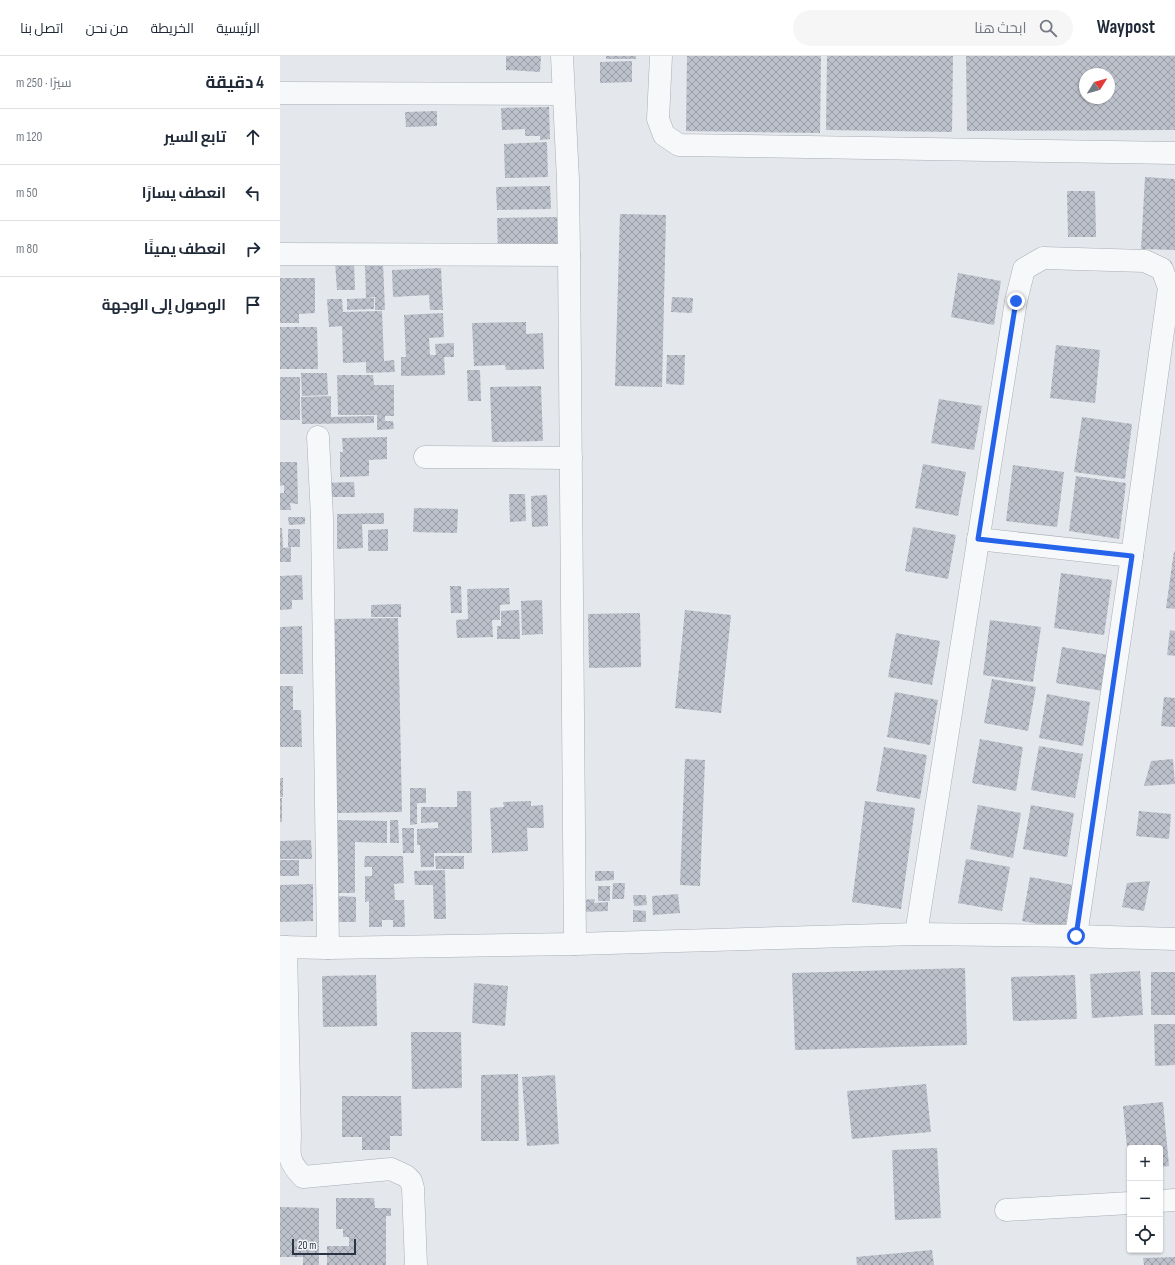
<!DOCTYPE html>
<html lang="ar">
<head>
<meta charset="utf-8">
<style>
	body { margin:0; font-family:"Sofia Sans Condensed",Cairo,sans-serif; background:#f6f6f7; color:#1f2937; direction:rtl }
	.controls { position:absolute; right:12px; bottom:12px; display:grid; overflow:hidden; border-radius:4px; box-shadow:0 1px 3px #0004 }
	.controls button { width:36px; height:36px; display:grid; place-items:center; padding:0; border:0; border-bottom:1px solid #e0e1e3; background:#fff; color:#1f2937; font:20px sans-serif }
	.compass { position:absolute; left:799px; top:12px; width:36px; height:36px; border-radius:50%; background:#fff; box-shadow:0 1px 3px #0004; rotate:53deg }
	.scale { position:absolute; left:12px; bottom:10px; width:64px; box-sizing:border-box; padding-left:4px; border:2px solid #2b3445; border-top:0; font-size:11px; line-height:14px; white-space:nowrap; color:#2b3445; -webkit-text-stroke:3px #f4f6f9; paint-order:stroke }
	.stop { position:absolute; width:12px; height:12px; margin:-9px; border:3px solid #2563eb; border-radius:50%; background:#fff }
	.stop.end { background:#2563eb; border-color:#fff; box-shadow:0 1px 4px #0008 }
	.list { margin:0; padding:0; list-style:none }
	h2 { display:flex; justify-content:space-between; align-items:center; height:52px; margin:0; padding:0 16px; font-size:17px }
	h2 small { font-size:13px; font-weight:400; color:#747a83 }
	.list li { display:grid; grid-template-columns:26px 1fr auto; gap:12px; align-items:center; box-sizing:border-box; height:56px; padding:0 16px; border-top:1px solid #e0e1e3 }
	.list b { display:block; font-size:15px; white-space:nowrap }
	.list em { font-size:13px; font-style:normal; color:#747a83 }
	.icon { flex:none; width:22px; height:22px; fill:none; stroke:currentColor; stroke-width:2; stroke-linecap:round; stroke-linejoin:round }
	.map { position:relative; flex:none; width:895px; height:1209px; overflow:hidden; direction:ltr }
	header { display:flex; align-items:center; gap:24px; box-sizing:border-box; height:56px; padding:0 20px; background:#fff; border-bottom:1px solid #e0e1e3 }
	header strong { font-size:19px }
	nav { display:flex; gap:22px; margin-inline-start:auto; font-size:14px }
	.search { width:280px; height:36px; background:#f6f6f7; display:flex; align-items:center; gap:10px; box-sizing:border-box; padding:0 14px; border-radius:22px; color:#747a83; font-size:15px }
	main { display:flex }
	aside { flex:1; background:#fff }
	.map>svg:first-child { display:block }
</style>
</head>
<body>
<header>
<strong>Waypost</strong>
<div class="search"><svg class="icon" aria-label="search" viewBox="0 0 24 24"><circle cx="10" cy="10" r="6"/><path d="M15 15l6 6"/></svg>ابحث هنا</div>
<nav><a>الرئيسية</a><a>الخريطة</a><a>من نحن</a><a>اتصل بنا</a></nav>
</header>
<main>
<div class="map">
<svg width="895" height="1209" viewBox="0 0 895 1209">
	<defs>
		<pattern id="building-cross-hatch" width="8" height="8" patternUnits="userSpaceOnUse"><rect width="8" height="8" fill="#bbc0ca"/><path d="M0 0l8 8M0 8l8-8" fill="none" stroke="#989da6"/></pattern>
	</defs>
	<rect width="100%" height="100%" fill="#e4e7ec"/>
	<g fill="url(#building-cross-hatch)" fill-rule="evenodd">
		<path d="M226,0h35l-1,16 -34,-2z"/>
		<rect x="326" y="0" width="30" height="3"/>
		<path d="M407,0h134l-1,77 -134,-2z"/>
		<path d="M547,0h126l-1,76 -126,-2z"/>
		<path d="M686,0h209v74l-208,1zM805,18h24v24h-24z"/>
		<path d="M352,5v21l-32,1v-21z"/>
		<path d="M269,51l1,32 -10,1v-4h-15v-7l-23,1 -1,-22z"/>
		<path d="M157,55v15l-31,1 -1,-15z"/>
		<path d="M267,86l1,35 -43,1 -1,-34z"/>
		<path d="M865,121l30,2v71l-34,-1z"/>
		<path d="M270,130l1,23 -54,1 -1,-23z"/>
		<path d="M787,135h28l1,46h-28z"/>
		<path d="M340,158l46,1 -4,172 -47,-1z"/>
		<path d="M278,161l1,34 -61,1 -1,-34z"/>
		<path d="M55,206h19l1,28h-18z"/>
		<path d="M85,208h18l2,46h-10v-13l-9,1z"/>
		<path d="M161,212l2,42h-13l-1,-15 -36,2 -1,-27z"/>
		<path d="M678,217l43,8 -7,44 -43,-8z"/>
		<path d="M0,222h35v35l-16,1v9h-19z"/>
		<path d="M392,241l21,1 -1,15 -21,-1z"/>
		<path d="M94,242v11l-27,1v-11z"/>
		<path d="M47,243h15l1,13 39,-1 2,50 10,-1 1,12 -29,1v-11l-23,1 -1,-37 -13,1z"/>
		<path d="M163,257l1,24 -15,1 1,17h6l-1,-11 19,-1v14h-10l1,18 -44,1v-19h5l-2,-42z"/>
		<path d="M246,266v12l17,-1 1,36 -38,1 -1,-5 -31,1 -2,-43z"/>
		<path d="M0,271h37l1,42h-38z"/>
		<path d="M776,289l44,5 -5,53 -45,-5z"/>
		<path d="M387,299h18l-1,30 -18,-1z"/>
		<path d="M187,314h13l1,31h-13z"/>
		<path d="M21,317h26l1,22 -26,1z"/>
		<path d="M57,319h36l1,10h20v31h-9v5h8l1,8 -17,1v-15h-39z"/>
		<rect x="0" y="321" width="20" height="43"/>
		<path d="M261,330l2,55 -51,1 -2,-55z"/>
		<path d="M51,340v21l43,-1v7l-72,1 -1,-27z"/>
		<path d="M659,343l43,7 -8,44 -43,-7z"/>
		<path d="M802,361l50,7 -7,55 -51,-7z"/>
		<path d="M107,381v22l-18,1v16l-29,1v-25h3l-1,-14z"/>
		<path d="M0,406h17l1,42 -8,-1 1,7h-11v-17h4v-8l-4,1z"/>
		<path d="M643,408l43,8 -8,44 -43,-8z"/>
		<path d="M733,409l51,7 -7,55 -51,-6z"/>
		<path d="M796,420l50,7 -7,56 -50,-8z"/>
		<path d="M74,426l1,15h-30l-1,-14z"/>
		<path d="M229,438h16l1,27 -16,1z"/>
		<path d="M267,439l1,31 -16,1 -1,-31z"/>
		<path d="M134,452l44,1 -1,24 -44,-1z"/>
		<path d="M104,457v11h-22l1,24 -26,1v-35z"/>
		<path d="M8,461h17v7l-16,1z"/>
		<path d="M633,471l43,8 -8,44 -43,-8z"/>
		<path d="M0,472h2l1,20 8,-1v15h-11z"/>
		<rect x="8" y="473" width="12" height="18"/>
		<path d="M108,473v22h-20v-21z"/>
		<path d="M894,495l1,1v57l-9,-1z"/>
		<path d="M781,517l51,7 -8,55 -50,-7z"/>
		<path d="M22,519l1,25h-11v9l-12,1v-34z"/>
		<path d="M170,530h11l1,27h-11z"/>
		<path d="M229,532l1,16 -10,1v15h-8l1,17 -36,1 -1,-18 12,-1 -1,-30z"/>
		<path d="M262,544l1,34 -21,1 -1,-34z"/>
		<path d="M121,548v13h-30v-12z"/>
		<path d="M239,554l1,29h-23v-13h4v-15z"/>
		<path d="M405,554l46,5 -10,98 -46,-5z"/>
		<path d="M360,557l1,54 -52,1 -1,-54z"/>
		<path d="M118,562l4,194 -66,1 -3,-194z"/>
		<path d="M710,564l51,7 -8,55 -50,-7z"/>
		<path d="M22,570l1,48h-23v-47z"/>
		<path d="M890,574l5,1v25l-8,-1z"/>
		<path d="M616,577l44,8 -8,44 -44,-8z"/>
		<path d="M782,591l47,8 -6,36 -47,-8z"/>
		<path d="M712,623l44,8 -8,44 -44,-8z"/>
		<path d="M0,630h13v24h8l1,37h-22z"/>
		<path d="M615,636l43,8 -8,45 -43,-8z"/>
		<path d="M767,638l43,8 -7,44 -44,-8z"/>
		<path d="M884,641l11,1v29l-14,-1z"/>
		<path d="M700,683l43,8 -7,44 -44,-8z"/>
		<path d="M759,690l44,8 -8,44 -44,-8z"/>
		<path d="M604,691l43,8 -7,44 -44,-8z"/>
		<path d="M405,703l20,1 -5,126 -20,-1z"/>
		<path d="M893,703l2,25 -31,2 7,-25z"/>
		<rect x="0" y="722" width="3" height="19"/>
		<path d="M130,732h16v15h-9v21l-7,1z"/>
		<path d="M177,735h14l1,62h-38v14h-13l-1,-22h-3v-16l21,-1v-6l-17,1v-16h36z"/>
		<rect x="0" y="742" width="2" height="24"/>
		<path d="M251,745v5l12,-1 1,23h-17l1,23 -36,2 -2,-45 14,-1 -1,-5z"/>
		<path d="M585,745l50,7 -14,101 -49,-7z"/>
		<path d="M698,749l43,8 -8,45 -43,-9z"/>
		<path d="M751,749l43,8 -7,44 -44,-8z"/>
		<path d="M859,755l32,3 -2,25 -33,-3z"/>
		<path d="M54,764l53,1v22l-32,-1v51h-21z"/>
		<path d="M110,764h8l1,23h-9z"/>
		<path d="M122,772h12v25h-11z"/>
		<path d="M31,784l1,19h-32v-18z"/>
		<path d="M85,800h38l1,27 -10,1 1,16h9l1,27h-12v-7h-11v7h-13v-26l-4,1v-26h7v-9h-8z"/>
		<path d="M155,800h29v13h-28z"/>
		<path d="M686,803l44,8 -8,44 -44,-8z"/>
		<rect x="0" y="804" width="19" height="16"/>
		<path d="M165,814l1,49h-12l-1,-34h-18l-1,-14z"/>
		<path d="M315,815h19v9l-19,1z"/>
		<path d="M750,821l43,8 -8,44 -43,-8z"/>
		<path d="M870,825l-6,30 -22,-4 5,-24z"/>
		<path d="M333,827h12l-1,16h-12z"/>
		<path d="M33,828v37l-33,1v-37z"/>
		<rect x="318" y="830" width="12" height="15"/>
		<path d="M398,838l2,19 -27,2 -1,-19z"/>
		<path d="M353,839h13l1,10 -13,1z"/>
		<path d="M56,840l20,1v25h-20z"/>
		<path d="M315,843l-1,4 14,-1v9l-26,1v-12z"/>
		<path d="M353,854l13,1v11h-13z"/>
		<path d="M685,912l2,77 -172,5 -3,-77z"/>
		<path d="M860,915l3,44 -51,3 -2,-44z"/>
		<rect x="871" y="916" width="24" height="43"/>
		<path d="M96,919l1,51 -54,1 -1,-51z"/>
		<path d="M795,919l2,44 -64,2 -2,-44z"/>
		<path d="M194,927l34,3 -3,40 -33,-3z"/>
		<path d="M874,968h21v41l-20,1z"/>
		<path d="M131,976h50l1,56 -50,1z"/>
		<path d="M238,1018l1,67h-38v-66z"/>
		<path d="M275,1019l4,69 -32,2 -5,-69z"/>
		<path d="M646,1028l5,48 -79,7 -5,-48z"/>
		<path d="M62,1040h59l1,40h-12v14h-28v-13h-20z"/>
		<path d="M883,1046l6,64 -9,1v-19h-30v20h-1l-6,-62z"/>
		<path d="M657,1092l4,70 -46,2 -3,-70z"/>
		<path d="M56,1142h38l1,10h16v8h-5v49h-59v-19h22v-9h-6v-8h-7z"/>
		<path d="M0,1151l39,1v57h-16v-8h-23z"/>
		<path d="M652,1194l2,15h-77l-1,-8z"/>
		<path d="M895,1201v8h-31l-1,-7z"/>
	</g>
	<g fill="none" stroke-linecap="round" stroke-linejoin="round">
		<g stroke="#a9aeb7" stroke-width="23">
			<g id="minor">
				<path d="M282,0l6,124 1,75 6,689"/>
				<path d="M381,0l-3,63 6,16 15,10 496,8"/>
				<path d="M0,37l283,1"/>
				<path d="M0,198l289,1"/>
				<path d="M38,381l4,81 6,430"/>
				<path d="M145,401l146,1"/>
				<path d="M698,483l154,17"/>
				<path d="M636,878l100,-633 8,-32 19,-11 102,3 17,8 7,19 -37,268 -56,380"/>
				<path d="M0,891l48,1 247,-4 341,-10 160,2 99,3"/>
				<path d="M6,891l4,189c-1,21 -2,25 13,41l88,-8 15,7 5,5 2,7 3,77"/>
				<path d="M880,1145l15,-1"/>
				<path d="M726,1154l124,-7"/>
			</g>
		</g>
		<use href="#minor" stroke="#f7f8fa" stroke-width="22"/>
	</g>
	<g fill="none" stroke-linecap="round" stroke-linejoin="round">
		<path stroke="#2563eb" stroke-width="5" d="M736,245l-38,238 154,17 -56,380"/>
	</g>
</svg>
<div class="controls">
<button>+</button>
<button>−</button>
<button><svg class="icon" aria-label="locate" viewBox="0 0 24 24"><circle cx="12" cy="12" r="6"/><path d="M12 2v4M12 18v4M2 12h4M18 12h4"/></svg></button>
</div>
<svg class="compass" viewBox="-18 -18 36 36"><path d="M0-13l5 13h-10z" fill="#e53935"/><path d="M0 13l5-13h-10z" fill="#747a83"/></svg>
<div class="scale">20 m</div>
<div class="stop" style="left:796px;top:880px"></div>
<div class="stop end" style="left:736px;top:245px"></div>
</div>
<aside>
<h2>4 دقيقة<small>سيرًا · 250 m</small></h2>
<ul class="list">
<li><svg class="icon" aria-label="ahead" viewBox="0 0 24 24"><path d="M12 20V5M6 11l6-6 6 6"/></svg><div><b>تابع السير</b></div><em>120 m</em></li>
<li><svg class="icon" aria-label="left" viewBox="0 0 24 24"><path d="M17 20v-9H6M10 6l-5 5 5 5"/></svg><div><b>انعطف يسارًا</b></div><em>50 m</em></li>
<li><svg class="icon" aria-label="right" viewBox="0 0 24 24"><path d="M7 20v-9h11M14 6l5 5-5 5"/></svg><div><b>انعطف يمينًا</b></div><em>80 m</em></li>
<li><svg class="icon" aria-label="arrive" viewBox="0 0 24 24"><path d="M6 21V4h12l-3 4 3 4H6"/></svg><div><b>الوصول إلى الوجهة</b></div></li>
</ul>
</aside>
</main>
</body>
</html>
